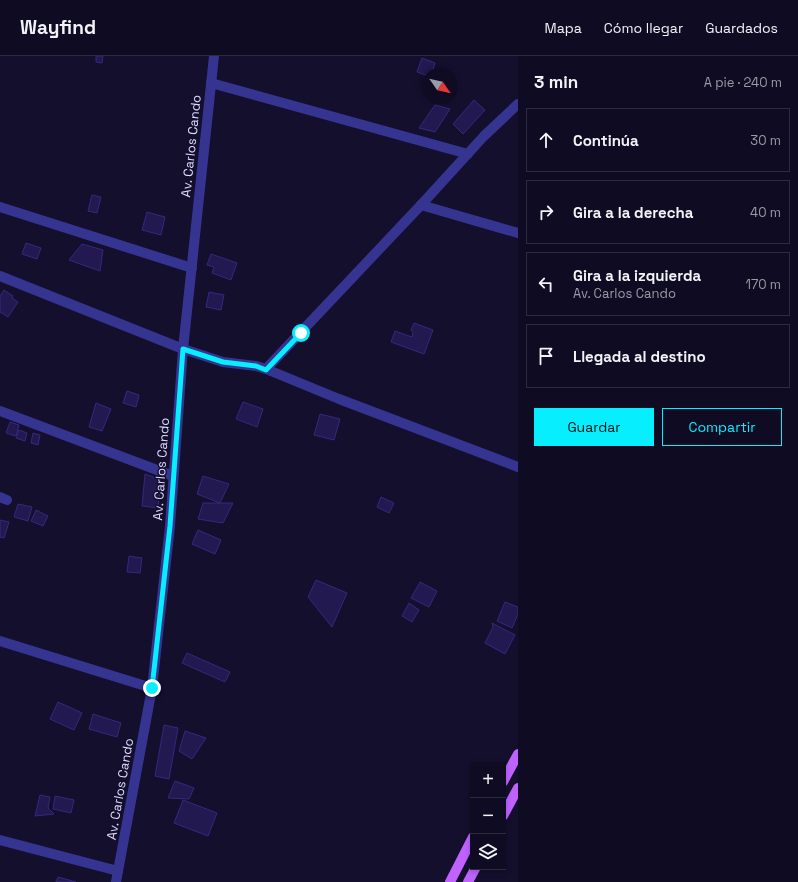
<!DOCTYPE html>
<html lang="es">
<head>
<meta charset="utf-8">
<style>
	body { margin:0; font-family:"Space Grotesk",sans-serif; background:#1c192f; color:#f1f3f6 }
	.controls { position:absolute; right:12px; bottom:12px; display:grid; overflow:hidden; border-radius:0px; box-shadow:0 2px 6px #0003 }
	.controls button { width:36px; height:36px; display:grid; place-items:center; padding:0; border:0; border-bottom:1px solid #2e2b40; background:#0e0b22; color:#f1f3f6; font:20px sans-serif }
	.compass { position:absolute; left:422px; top:12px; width:36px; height:36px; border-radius:50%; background:#0e0b22; box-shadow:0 2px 6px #0003; rotate:124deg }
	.stop { position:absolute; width:12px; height:12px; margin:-9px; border:3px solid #07eeff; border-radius:50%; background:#fff }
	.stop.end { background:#07eeff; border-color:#fff; box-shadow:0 1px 4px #0008 }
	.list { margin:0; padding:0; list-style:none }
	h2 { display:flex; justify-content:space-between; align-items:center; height:52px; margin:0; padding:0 16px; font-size:17px }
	h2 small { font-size:13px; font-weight:400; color:#9b9ba5 }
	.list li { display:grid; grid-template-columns:26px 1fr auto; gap:12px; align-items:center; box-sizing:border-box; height:64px; margin:0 8px 8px; padding:0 8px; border:1px solid #2e2b40; border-radius:0px }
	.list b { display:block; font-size:15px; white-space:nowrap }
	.list p { margin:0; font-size:13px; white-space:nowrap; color:#9b9ba5 }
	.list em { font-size:13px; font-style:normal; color:#9b9ba5 }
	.actions { display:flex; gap:8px; padding:12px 16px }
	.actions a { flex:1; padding:9px 0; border:1px solid #07eeff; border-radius:0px; text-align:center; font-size:14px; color:#07eeff }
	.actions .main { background:#07eeff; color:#111 }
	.icon { flex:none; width:22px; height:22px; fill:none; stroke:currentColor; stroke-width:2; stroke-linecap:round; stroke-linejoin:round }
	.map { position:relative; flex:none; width:518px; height:826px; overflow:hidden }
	header { display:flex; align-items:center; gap:24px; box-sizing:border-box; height:56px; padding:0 20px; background:#0e0b22; border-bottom:1px solid #2e2b40 }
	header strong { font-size:19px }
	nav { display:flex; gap:22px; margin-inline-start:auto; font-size:14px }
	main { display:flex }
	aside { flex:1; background:#0e0b22 }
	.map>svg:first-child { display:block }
</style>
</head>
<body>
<header>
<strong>Wayfind</strong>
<nav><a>Mapa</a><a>Cómo llegar</a><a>Guardados</a></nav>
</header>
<main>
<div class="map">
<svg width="518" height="826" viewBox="0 0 518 826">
	<rect width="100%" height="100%" fill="#130f2d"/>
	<g fill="#221950" stroke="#36287e">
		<path d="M96,0h7l-1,7 -6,-1z"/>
		<path d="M422,2l13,5 -3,11h-4v2l-11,-4z"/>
		<path d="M474,44l11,10 -22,24 -10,-10z"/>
		<path d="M435,49l15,4 -15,23 -16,-4z"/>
		<path d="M92,139l9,2 -4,16 -9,-2z"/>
		<path d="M147,156l18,5 -4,18 -19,-5z"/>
		<path d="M26,187l15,5 -4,11 -15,-5z"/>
		<path d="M82,188l21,6 -3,21 -31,-11z"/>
		<path d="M211,198l26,9 -6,17 -19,-7 2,-6 -7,-2z"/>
		<path d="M4,234l9,6 -1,2 6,4 -10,15 -8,-5v-16z"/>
		<path d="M209,236l15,3 -3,15 -15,-3z"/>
		<path d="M414,267l19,7 -9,24 -33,-12 4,-11 17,6 1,-5 -2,-2z"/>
		<path d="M127,335l12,4 -3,12 -13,-4z"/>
		<path d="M243,346l20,7 -6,18 -21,-8z"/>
		<path d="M96,347l15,6 -9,22 -13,-4z"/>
		<path d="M320,358l20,5 -6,21 -20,-5z"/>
		<path d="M10,366l9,3 -3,11 -10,-3z"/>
		<path d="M19,374l8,3 -2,8 -9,-3z"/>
		<path d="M33,377l7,2 -2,10 -7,-2z"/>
		<path d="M145,418l16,6 -3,28 -16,-2z"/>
		<path d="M203,420l26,8 -9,19 -23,-9z"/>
		<path d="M381,441l13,6 -5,10 -12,-6z"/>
		<path d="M203,447h30l-10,20 -25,-4z"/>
		<path d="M18,448l14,3 -4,14 -14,-4z"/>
		<path d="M36,454l12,6 -5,10 -12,-5z"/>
		<path d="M0,464l9,2 -5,16 -4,-1z"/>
		<path d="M198,474l23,10 -6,14 -23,-10z"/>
		<path d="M129,500l13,2 -2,15 -13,-1z"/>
		<path d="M316,524l31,13 -15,34 -24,-30z"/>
		<path d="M420,526l17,9 -8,16 -18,-9z"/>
		<path d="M505,546l13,5v7l-6,14 -15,-7z"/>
		<path d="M409,547l10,7 -7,12 -10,-6z"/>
		<path d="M492,567l23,12 -10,19 -20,-11 8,-16z"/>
		<path d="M187,597l43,19 -5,10 -43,-19z"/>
		<path d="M58,646l24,11 -8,17 -24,-11z"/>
		<path d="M93,658l28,9 -4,14 -28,-8z"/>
		<path d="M164,669l14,3 -9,51 -14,-3z"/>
		<path d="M185,675l21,7 -14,21 -13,-8z"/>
		<path d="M175,725l19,7 -5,11 -21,-1z"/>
		<path d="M40,739l10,2 -2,11 6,6 -19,2z"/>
		<path d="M55,740l19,4 -3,13 -18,-4z"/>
		<path d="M183,744l34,13 -9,23 -34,-13z"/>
		<path d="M58,821l18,5h-20z"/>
	</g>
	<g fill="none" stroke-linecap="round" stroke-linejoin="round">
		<g stroke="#353591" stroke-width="10">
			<path d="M211,27l257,71"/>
			<path d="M421,149l97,28"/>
			<path d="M0,151l192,61"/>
			<path d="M0,220l183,73 40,13 33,4 10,3 73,30 179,68"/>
			<path d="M266,313l155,-164 63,-69 34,-32"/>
			<path d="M0,355l173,65"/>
			<path d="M0,441l7,3"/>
			<path d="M0,585l152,47"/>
			<path d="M0,784l118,31"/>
			<path d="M116,826l36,-194 18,-162 13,-177 31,-293"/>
		</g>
		<g stroke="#bf62ff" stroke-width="10">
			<path d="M503,726l15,-28"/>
			<path d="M503,760l15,-28"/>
			<path d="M450,826l23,-45"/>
			<path d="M468,826l8,-15"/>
		</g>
	</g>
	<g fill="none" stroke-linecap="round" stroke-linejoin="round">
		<path stroke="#07eeff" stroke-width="5" d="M152,632l18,-162 13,-177 40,13 33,4 10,4 35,-37"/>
	</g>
	<g text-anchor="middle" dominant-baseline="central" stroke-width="3" stroke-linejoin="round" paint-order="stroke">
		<g font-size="13" fill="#dedbff" stroke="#130f2d">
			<text transform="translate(191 90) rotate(-84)">Av. Carlos Cando</text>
			<text transform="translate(161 413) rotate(-86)">Av. Carlos Cando</text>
			<text transform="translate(120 733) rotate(-80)">Av. Carlos Cando</text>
		</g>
	</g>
</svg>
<div class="controls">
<button>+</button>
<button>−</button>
<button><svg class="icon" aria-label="layers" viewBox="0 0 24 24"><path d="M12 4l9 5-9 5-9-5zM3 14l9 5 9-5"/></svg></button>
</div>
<svg class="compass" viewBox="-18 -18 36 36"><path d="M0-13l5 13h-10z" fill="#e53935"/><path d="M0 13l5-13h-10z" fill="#9b9ba5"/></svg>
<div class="stop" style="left:301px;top:277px"></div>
<div class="stop end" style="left:152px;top:632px"></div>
</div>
<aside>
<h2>3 min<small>A pie · 240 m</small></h2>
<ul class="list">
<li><svg class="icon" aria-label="ahead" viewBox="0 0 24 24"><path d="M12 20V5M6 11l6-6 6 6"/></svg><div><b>Continúa</b></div><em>30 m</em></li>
<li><svg class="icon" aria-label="right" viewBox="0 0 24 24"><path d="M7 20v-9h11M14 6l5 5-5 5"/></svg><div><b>Gira a la derecha</b></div><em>40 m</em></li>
<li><svg class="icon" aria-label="left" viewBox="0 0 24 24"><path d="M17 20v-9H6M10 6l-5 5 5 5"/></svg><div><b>Gira a la izquierda</b><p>Av. Carlos Cando</p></div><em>170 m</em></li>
<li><svg class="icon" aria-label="arrive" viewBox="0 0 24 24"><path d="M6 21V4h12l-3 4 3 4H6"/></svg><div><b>Llegada al destino</b></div></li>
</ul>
<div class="actions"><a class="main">Guardar</a><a>Compartir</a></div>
</aside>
</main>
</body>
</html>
